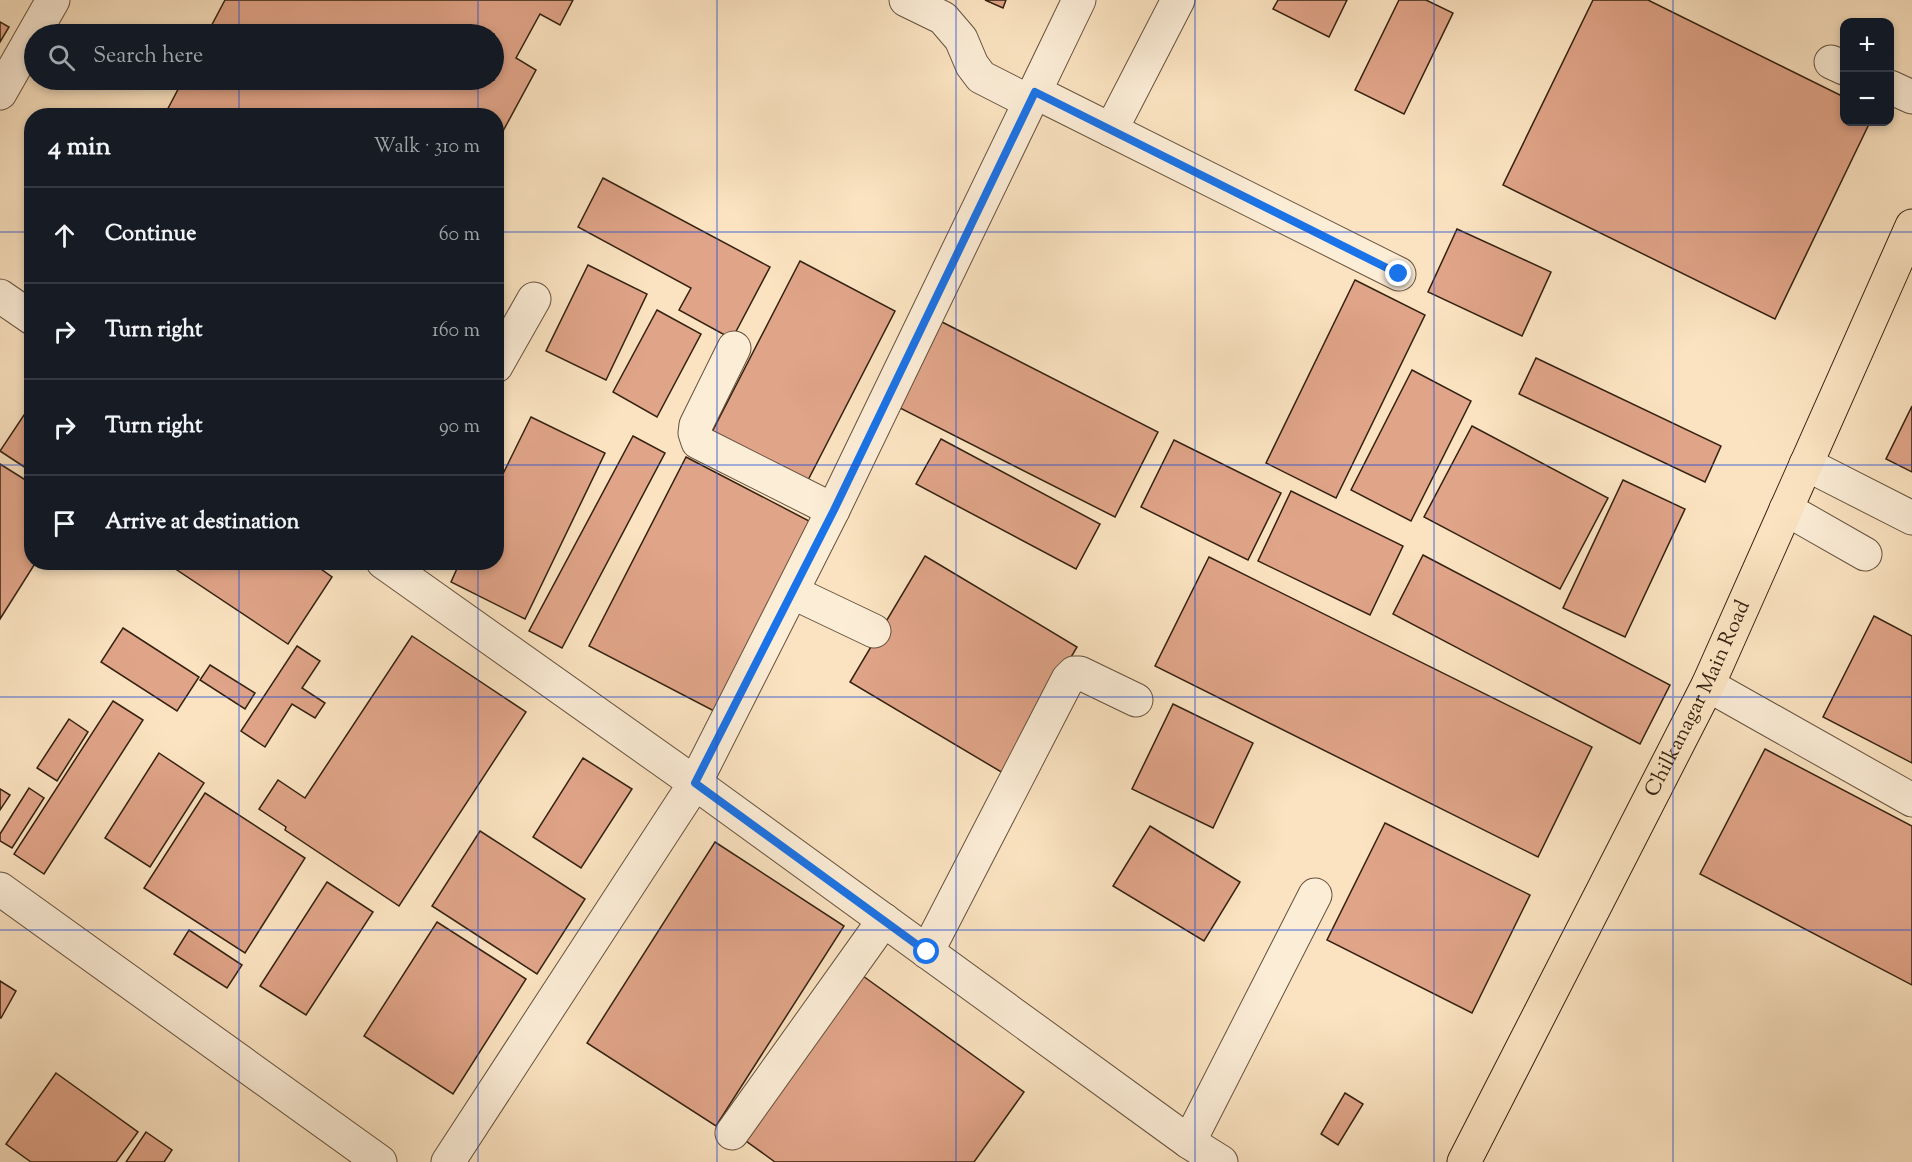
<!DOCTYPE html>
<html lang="en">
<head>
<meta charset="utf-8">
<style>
	body { margin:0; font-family:"Sorts Mill Goudy",serif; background:#242831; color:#f1f3f6 }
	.controls { position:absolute; right:18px; top:18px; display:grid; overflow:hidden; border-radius:12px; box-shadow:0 3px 9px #0003 }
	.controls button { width:54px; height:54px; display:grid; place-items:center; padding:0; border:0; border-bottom:2px solid #363941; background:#171b24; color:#f1f3f6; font:30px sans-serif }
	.stop { position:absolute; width:18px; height:18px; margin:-14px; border:4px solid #1a73e8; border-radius:50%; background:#fff }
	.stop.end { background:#1a73e8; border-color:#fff; box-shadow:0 2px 6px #0008 }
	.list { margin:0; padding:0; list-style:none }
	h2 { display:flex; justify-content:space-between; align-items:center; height:78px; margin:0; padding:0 24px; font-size:26px }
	h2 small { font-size:20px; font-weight:400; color:#9ea1a6 }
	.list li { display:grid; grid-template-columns:39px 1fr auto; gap:18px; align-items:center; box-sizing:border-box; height:96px; padding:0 24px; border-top:2px solid #363941 }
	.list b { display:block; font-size:22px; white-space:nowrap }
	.list em { font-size:20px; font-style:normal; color:#9ea1a6 }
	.icon { flex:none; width:33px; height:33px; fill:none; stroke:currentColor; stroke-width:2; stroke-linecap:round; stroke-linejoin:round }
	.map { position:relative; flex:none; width:1912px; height:1162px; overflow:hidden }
	.search { position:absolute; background:#171b24; box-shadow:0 3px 9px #0003; left:24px; top:24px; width:480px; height:66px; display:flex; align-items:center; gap:15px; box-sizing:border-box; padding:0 21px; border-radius:33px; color:#9ea1a6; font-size:22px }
	.panel { position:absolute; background:#171b24; box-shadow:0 3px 9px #0003; left:24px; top:108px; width:480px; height:462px; border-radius:24px }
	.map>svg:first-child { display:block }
</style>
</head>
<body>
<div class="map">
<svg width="1912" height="1162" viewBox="0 0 1912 1162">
	<rect width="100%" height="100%" fill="#fbe3c1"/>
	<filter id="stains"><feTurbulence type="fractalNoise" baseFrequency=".00333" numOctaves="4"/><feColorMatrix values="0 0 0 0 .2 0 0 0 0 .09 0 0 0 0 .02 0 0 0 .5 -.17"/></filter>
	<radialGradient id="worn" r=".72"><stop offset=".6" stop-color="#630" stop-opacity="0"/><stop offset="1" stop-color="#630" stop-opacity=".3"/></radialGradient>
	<g fill="#e0a488" stroke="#342211" stroke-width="1.5">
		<path d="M225,0h348l-13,25 -20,-11 -24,44 20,12 -40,74v-28h-332l19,-36h311v-46h-287z"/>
		<path d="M985,0h21l-3,8z"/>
		<path d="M1278,0h69l-18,37 -56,-28z"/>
		<path d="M1399,0h27l27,13 -49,101 -49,-24z"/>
		<path d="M1593,0h55l196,97v25h26l-95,197 -272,-134z"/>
		<path d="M0,22l9,5 -9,15z"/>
		<path d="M603,178l167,89 -38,72 -53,-29 12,-22 -113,-61z"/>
		<path d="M1457,229l94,43 -29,64 -94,-44z"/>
		<path d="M800,261l95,50 -89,173 -95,-50z"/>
		<path d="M588,265l59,29 -41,86 -60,-29z"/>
		<path d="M1355,280l70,35 -89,183 -70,-35z"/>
		<path d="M657,310l44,24 -44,83 -44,-25z"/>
		<path d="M942,322l216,110 -43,85 -215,-109z"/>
		<path d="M1536,358l185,88 -16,36 -186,-88z"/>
		<path d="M1412,370l59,31 -60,120 -60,-31z"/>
		<path d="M32,403v69l-32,-21z"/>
		<path d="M1912,406v66l-26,-13z"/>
		<path d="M531,417l74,36 -80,166 -74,-37 9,-20h36v-74z"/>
		<path d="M1472,426l136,72 -48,91 -136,-72z"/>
		<path d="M633,436l32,17 -103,195 -33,-17z"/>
		<path d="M941,439l159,85 -24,45 -160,-85z"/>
		<path d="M1174,440l107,53 -33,67 -107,-53z"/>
		<path d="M686,457l125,65 -97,189 -125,-65z"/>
		<path d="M0,464l32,20v78h4l-36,57z"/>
		<path d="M1623,480l62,29 -60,128 -62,-29z"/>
		<path d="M1291,491l112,55 -33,69 -112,-54z"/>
		<path d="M1423,555l247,130 -30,59 -247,-130z"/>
		<path d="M925,556l152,91 -74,126 -153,-91z"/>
		<path d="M1209,557l383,190 -54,110 -383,-191z"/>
		<path d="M165,562h146l21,15 -44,67z"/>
		<path d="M1874,616l38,20v127l-89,-46z"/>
		<path d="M123,628l76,49 -22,34 -76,-49z"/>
		<path d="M412,636l114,76 -127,194 -114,-76 1,-3 -27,-18 19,-29 27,18z"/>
		<path d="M297,646l23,15 -18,27 23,15 -10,15 -23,-14 -27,43 -24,-16z"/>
		<path d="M210,665l45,28 -10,16 -45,-29z"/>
		<path d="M113,701l30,19 -99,154 -30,-20z"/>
		<path d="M1173,704l80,39 -40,85 -81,-39z"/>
		<path d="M69,719l19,13 -31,49 -20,-13z"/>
		<path d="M1765,749l147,77v159l-212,-111z"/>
		<path d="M159,753l45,30 -54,84 -45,-29z"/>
		<path d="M583,758l49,31 -51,79 -48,-31z"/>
		<path d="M29,788l15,10 -32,50 -12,-7v-7z"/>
		<path d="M0,789l10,6 -10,15z"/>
		<path d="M205,793l100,65 -60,95 -101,-65z"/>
		<path d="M1385,823l145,72 -58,118 -145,-73z"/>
		<path d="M1150,826l90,56 -36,59 -91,-55z"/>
		<path d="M480,831l105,68 -48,75 -105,-68z"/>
		<path d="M715,842l129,84 -128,200 -129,-83z"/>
		<path d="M327,882l46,30 -67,103 -46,-29z"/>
		<path d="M437,922l89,57 -73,115 -89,-58z"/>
		<path d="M189,930l53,35 -15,23 -53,-34z"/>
		<path d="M863,976l161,116 -50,70h-199l-29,-21z"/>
		<path d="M0,981l16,10 -15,27h-1z"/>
		<path d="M56,1073l82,59 -22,30h-85l-25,-18z"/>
		<path d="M1345,1093l18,11 -25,41 -17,-11z"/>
		<path d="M146,1132l26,18 -8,12h-38z"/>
	</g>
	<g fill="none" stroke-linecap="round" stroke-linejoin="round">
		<g stroke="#66523d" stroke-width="35">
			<g id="minor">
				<path d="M906,0l37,18 18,21 11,26 9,12 49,25"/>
				<path d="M1831,62l13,6"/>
				<path d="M1890,87l22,10"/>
				<path d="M1035,92l364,182"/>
				<path d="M0,93l53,-93"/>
				<path d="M1111,130l67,-130"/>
				<path d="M0,296l32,22"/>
				<path d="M734,348l-38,77 -1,8 3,9 135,68"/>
				<path d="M496,366l38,-67"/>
				<path d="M1806,464l106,54"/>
				<path d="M1786,509l79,45"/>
				<path d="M383,562l312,221 494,359 32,20"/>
				<path d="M792,592l82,39"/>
				<path d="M1708,685l204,115"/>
				<path d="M0,889l380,273"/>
				<path d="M927,952l141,-273 6,-6h6l56,27"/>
				<path d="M732,1133l152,-213"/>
				<path d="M1189,1142l126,-247"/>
				<path d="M448,1162l247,-379 138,-273 246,-510"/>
			</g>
		</g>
		<g stroke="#342211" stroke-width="35">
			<g id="major">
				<path id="s1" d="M1464,1162l244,-477 204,-459"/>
			</g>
		</g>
		<use href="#minor" stroke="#fcedd7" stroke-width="33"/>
		<use href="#major" stroke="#fbe3c1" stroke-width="33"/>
	</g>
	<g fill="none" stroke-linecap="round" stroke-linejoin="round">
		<path stroke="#1a73e8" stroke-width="8" d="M927,952l-232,-169 139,-273 201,-418 364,182"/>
	</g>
	<path fill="none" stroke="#1d4ed8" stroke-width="1.5" stroke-opacity="0.55" d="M239,0v34M478,0v34M717,0v1162M956,0v1162M1195,0v1162M1434,0v1162M1673,0v1162M239,80v36M478,80v36M0,232h32M496,232h1416M0,465h32M496,465h1416M239,562v600M478,562v600M0,697h1912M0,930h1912"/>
	<g text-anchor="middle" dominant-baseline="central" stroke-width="4.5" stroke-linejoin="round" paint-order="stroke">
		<g font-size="21" fill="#342211" stroke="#fcedd7">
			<text stroke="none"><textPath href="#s1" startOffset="519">Chilkanagar Main Road</textPath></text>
		</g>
	</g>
	<rect width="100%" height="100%" filter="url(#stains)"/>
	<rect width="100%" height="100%" fill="url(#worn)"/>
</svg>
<div class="controls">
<button>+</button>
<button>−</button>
</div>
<div class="stop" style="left:927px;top:952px"></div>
<div class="stop end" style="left:1399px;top:274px"></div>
<div class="search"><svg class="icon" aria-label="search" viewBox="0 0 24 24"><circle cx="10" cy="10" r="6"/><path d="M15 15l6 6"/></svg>Search here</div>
<section class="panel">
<h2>4 min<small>Walk · 310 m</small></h2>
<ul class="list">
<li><svg class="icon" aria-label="ahead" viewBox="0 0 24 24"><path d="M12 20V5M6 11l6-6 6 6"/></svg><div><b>Continue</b></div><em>60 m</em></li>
<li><svg class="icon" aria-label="right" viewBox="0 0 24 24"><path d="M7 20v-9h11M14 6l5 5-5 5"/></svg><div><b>Turn right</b></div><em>160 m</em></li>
<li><svg class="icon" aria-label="right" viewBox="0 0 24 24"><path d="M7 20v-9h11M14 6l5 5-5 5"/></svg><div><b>Turn right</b></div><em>90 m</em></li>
<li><svg class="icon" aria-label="arrive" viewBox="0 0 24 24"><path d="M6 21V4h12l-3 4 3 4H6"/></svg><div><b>Arrive at destination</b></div></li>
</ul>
</section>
</div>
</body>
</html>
